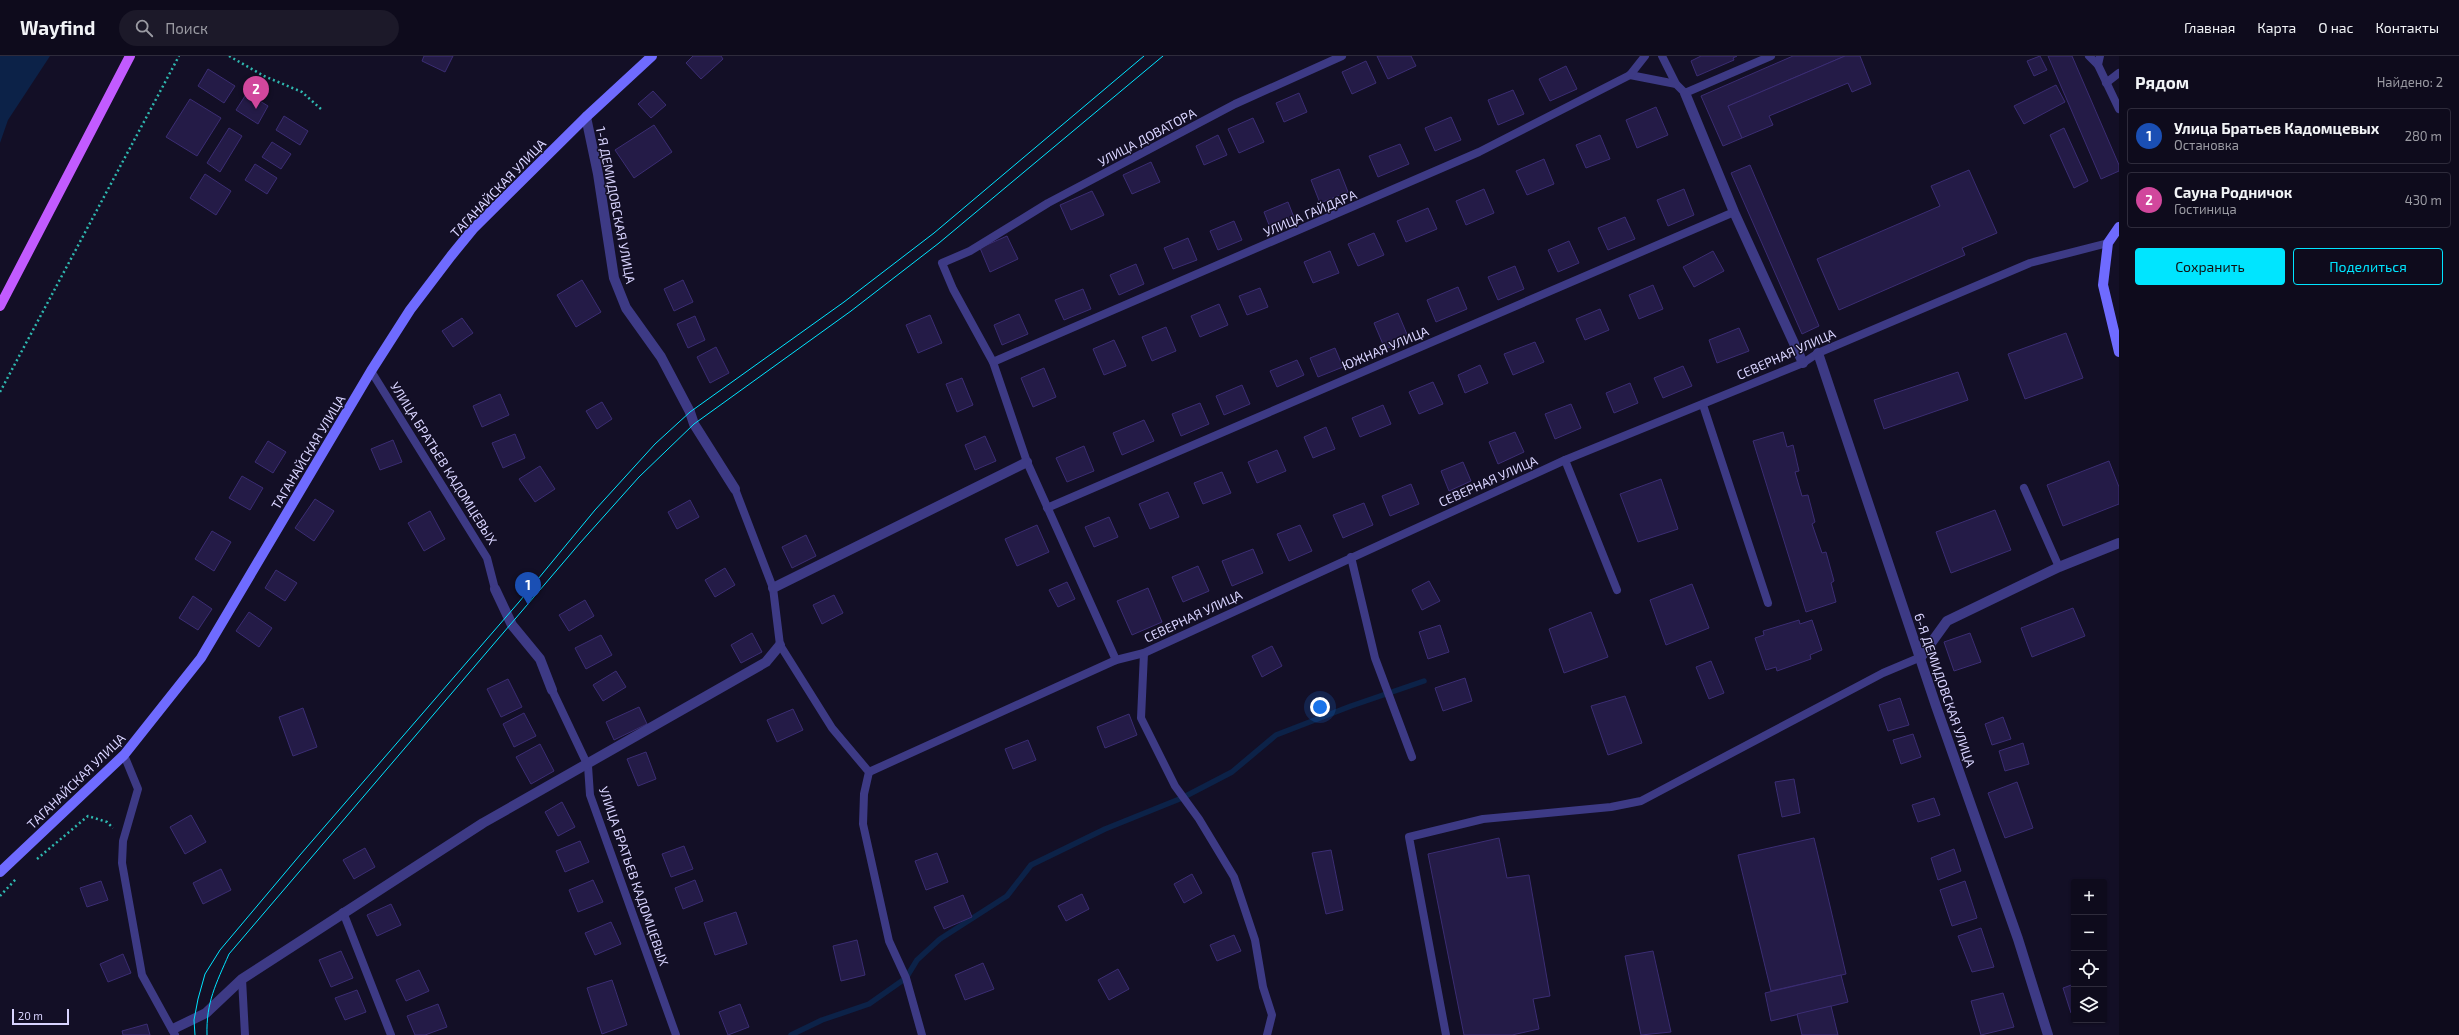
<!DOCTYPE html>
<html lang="ru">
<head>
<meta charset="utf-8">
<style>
	body { margin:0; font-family:"Exo 2",sans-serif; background:#1c1929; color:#f1f3f6 }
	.controls { position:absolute; right:12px; bottom:12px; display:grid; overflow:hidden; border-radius:4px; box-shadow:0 1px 3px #0004 }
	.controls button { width:36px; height:36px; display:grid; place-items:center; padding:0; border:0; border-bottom:1px solid #2e2b3b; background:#0e0b1c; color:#f1f3f6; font:20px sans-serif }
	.scale { position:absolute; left:12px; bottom:10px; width:57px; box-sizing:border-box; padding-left:4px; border:2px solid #d9d4ff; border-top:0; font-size:11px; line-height:14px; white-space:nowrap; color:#d9d4ff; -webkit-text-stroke:3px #130f26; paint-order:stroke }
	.you { position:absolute; left:1320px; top:651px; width:14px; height:14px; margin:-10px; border:3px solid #fff; border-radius:50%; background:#1a73e8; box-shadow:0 0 0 6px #1a73e833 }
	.badge { display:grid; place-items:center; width:26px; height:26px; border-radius:50%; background:#00e5ff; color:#fff; font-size:13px; font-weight:700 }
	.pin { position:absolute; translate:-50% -33px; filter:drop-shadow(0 1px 2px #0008) }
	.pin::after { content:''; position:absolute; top:21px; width:14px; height:12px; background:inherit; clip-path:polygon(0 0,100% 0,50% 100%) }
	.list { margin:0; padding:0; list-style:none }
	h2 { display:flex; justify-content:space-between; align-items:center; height:52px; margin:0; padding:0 16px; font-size:17px }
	h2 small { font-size:13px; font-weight:400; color:#9b9ba3 }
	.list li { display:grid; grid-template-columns:26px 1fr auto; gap:12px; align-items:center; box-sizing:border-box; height:56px; margin:0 8px 8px; padding:0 8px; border:1px solid #2e2b3b; border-radius:4px }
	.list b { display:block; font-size:15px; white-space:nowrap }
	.list p { margin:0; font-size:13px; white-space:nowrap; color:#9b9ba3 }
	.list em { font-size:13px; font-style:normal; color:#9b9ba3 }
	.actions { display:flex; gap:8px; padding:12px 16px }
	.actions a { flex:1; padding:9px 0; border:1px solid #00e5ff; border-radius:4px; text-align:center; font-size:14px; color:#00e5ff }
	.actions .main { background:#00e5ff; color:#111 }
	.icon { flex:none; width:22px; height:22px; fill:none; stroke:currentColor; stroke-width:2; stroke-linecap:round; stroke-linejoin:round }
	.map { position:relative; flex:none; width:2119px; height:979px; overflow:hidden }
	header { display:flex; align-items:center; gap:24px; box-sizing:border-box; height:56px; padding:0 20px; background:#0e0b1c; border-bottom:1px solid #2e2b3b }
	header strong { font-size:19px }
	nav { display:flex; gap:22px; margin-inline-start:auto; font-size:14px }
	.search { width:280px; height:36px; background:#1c1929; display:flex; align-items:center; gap:10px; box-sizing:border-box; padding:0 14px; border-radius:22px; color:#9b9ba3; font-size:15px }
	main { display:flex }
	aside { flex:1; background:#0e0b1c }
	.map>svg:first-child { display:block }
</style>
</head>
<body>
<header>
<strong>Wayfind</strong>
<div class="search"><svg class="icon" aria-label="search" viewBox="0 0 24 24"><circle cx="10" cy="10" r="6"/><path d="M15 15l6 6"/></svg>Поиск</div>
<nav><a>Главная</a><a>Карта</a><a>О нас</a><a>Контакты</a></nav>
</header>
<main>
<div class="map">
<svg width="2119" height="979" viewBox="0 0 2119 979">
	<rect width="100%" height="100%" fill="#130f26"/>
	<path fill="#0c2248" d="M0,0h50l-42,64 -8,23z"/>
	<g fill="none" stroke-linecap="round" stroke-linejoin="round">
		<path stroke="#0c2248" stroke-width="5.5" d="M791,979l31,-15 47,-16 37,-26 11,-18 23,-21 67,-43 24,-31 74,-36 77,-31 50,-26 44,-37 75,-29 73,-25"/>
	</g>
	<g fill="#241b47" stroke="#3b2d73">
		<path d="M424,0h29l-8,16 -23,-11z"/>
		<path d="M693,0h28l2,3 -22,20 -15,-16z"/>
		<path d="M1377,0h34l5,10 -28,13z"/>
		<path d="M1701,0h36l-4,2 1,2 -37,16 -6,-15z"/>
		<path d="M1793,0h52l-117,50 14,32 -19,8 -22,-50z"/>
		<path d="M1845,0h15l11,28 -19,8 -4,-9 -79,33 4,9 -31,13 -14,-32z"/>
		<path d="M2040,0l7,14 -13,6 -7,-15z"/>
		<path d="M2048,0h24l47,109v6l-18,8z"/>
		<path d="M1366,5l10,22 -24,11 -10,-22z"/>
		<path d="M1566,10l11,23 -27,12 -11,-22z"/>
		<path d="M208,13l27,17 -11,17 -26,-17z"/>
		<path d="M2056,29l9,17 -41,22 -10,-18z"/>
		<path d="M1513,34l11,24 -26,11 -10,-25z"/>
		<path d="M653,35l13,14 -15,13 -13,-14z"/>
		<path d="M247,37l21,13 -10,18 -22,-14z"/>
		<path d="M1299,37l8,19 -23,10 -8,-19z"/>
		<path d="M190,43l31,19 -24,38 -31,-19z"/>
		<path d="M1656,51l12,28 -31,13 -11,-28z"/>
		<path d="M284,60l24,15 -8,14 -24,-15z"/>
		<path d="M1451,61l10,23 -26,11 -10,-23z"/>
		<path d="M1253,62l11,24 -25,11 -11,-24z"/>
		<path d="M654,69l18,27 -38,26 -19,-28z"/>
		<path d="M229,72l13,8 -22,36 -13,-9z"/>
		<path d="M2064,72l24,53 -14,7 -24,-53z"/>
		<path d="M1218,79l9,20 -23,10 -8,-19z"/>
		<path d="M1600,79l10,24 -24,9 -10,-23z"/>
		<path d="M272,86l19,12 -10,15 -19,-12z"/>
		<path d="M1400,88l9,20 -31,13 -9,-21z"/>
		<path d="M1544,103l10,25 -27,11 -11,-24z"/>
		<path d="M1151,106l9,20 -28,12 -9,-19z"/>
		<path d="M255,108l22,14 -10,16 -22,-14z"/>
		<path d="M1750,109l69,161 -17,8 -71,-161z"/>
		<path d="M1339,113l9,23 -28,11 -9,-23z"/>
		<path d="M1969,114l28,63 -35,15 3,7 -126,55 -22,-51 123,-53 -9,-20z"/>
		<path d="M205,118l26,17 -15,24 -26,-17z"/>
		<path d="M1484,133l10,24 -28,12 -10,-24z"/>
		<path d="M1684,133l10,26 -26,11 -11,-26z"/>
		<path d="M1092,135l12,24 -33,15 -11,-25z"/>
		<path d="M1288,146l7,18 -24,10 -7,-18z"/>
		<path d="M1428,152l9,21 -31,13 -9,-21z"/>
		<path d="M1625,161l10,22 -27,11 -10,-22z"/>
		<path d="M1234,165l8,19 -24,10 -8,-19z"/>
		<path d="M1374,177l10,22 -26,11 -10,-22z"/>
		<path d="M1007,180l11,23 -28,13 -10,-24z"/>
		<path d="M1188,182l9,22 -24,9 -9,-21z"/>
		<path d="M1569,185l10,22 -21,9 -10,-22z"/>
		<path d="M1330,195l9,22 -26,10 -9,-21z"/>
		<path d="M1713,195l11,20 -30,16 -11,-20z"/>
		<path d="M1136,208l8,20 -25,11 -9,-20z"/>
		<path d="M1515,210l9,23 -26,11 -10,-23z"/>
		<path d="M582,224l19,32 -25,15 -19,-32z"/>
		<path d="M683,224l10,22 -19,9 -10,-22z"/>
		<path d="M1653,229l10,24 -24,10 -10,-24z"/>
		<path d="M1458,231l9,22 -31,13 -9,-22z"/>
		<path d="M1260,232l8,19 -21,8 -8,-19z"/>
		<path d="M1083,233l8,20 -27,11 -9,-20z"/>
		<path d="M1219,248l9,21 -28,12 -9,-21z"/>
		<path d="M1600,253l9,21 -24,10 -9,-21z"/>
		<path d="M1398,257l11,26 -24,10 -11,-26z"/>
		<path d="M1019,258l9,20 -26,11 -8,-20z"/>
		<path d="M930,259l12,28 -24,10 -12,-28z"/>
		<path d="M695,260l10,24 -17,8 -11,-24z"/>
		<path d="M462,262l11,15 -20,14 -11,-16z"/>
		<path d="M1166,271l10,24 -24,10 -10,-24z"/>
		<path d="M1739,272l10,23 -32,12 -8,-23z"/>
		<path d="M2066,277l17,45 -58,21 -17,-45z"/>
		<path d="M1114,284l12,26 -22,9 -11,-26z"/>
		<path d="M1535,286l9,20 -31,13 -9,-21z"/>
		<path d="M716,291l13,26 -19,10 -13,-26z"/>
		<path d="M1335,292l8,19 -25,10 -8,-19z"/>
		<path d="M1297,304l7,15 -27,12 -7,-16z"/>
		<path d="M1480,309l8,18 -23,10 -7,-18z"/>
		<path d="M1683,310l9,20 -29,12 -9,-20z"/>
		<path d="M1044,312l12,29 -23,10 -12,-29z"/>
		<path d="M1958,316l10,28 -84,29 -10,-29z"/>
		<path d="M962,322l11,27 -16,7 -11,-28z"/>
		<path d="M1433,326l10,22 -24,10 -10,-22z"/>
		<path d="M1630,327l8,20 -24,10 -8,-20z"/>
		<path d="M1242,329l8,19 -26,11 -8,-19z"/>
		<path d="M500,338l9,21 -27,12 -9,-21z"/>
		<path d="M602,346l10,17 -15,10 -11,-18z"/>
		<path d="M1200,347l9,21 -28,12 -9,-22z"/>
		<path d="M1571,348l10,24 -26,11 -10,-25z"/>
		<path d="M1383,349l8,19 -31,13 -8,-19z"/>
		<path d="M1144,364l10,21 -32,14 -9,-22z"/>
		<path d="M1326,371l9,22 -22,9 -9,-21z"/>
		<path d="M1515,376l9,20 -26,12 -9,-22z"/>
		<path d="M1783,376l4,15 6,-2 6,26 -4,1 7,24 6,-1 7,27 -3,2 10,29 4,-1 8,29 -3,2 5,19 -30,10 -53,-171z"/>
		<path d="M515,378l10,24 -22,10 -11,-25z"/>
		<path d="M985,380l11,25 -21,9 -10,-25z"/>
		<path d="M393,384l9,22 -22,8 -9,-21z"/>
		<path d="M268,385l18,11 -13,21 -18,-11z"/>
		<path d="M1084,390l10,25 -27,11 -11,-24z"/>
		<path d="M1277,394l9,21 -29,12 -9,-21z"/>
		<path d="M2109,405l10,26v17l-56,22 -16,-41z"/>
		<path d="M1463,406l8,19 -22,10 -8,-20z"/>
		<path d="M540,410l15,23 -20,13 -16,-23z"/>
		<path d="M1222,416l9,21 -28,11 -9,-21z"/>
		<path d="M242,420l21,12 -13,22 -21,-12z"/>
		<path d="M1661,423l17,50 -40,13 -18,-48z"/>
		<path d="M1411,428l8,20 -29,12 -8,-20z"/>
		<path d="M1168,436l11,25 -29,12 -11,-25z"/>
		<path d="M315,443l19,12 -20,30 -19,-13z"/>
		<path d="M690,444l9,17 -22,12 -9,-17z"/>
		<path d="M1364,447l9,22 -30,13 -10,-23z"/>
		<path d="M1995,454l16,40 -60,23 -15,-41z"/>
		<path d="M430,455l15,28 -21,12 -16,-28z"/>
		<path d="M1109,461l9,20 -24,10 -9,-20z"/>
		<path d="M1037,469l12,27 -32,14 -12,-27z"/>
		<path d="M1300,469l12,26 -23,10 -12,-27z"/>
		<path d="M212,475l19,11 -17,29 -19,-12z"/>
		<path d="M806,479l10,21 -24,12 -10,-21z"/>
		<path d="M1253,493l10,24 -31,13 -10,-25z"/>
		<path d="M1198,510l11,25 -26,11 -11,-25z"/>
		<path d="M725,512l10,17 -20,12 -10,-17z"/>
		<path d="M276,514l21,13 -12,18 -20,-13z"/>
		<path d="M1429,525l11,20 -18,9 -10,-20z"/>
		<path d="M1067,526l8,17 -17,8 -9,-17z"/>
		<path d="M1692,528l17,44 -43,17 -16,-45z"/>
		<path d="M1148,532l14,34 -30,13 -15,-34z"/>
		<path d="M834,539l9,18 -21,11 -9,-19z"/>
		<path d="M193,540l19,13 -14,21 -19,-12z"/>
		<path d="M585,544l9,16 -25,15 -10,-16z"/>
		<path d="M2073,552l12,28 -53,21 -11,-29z"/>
		<path d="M249,556l23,16 -13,19 -23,-16z"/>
		<path d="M1591,556l17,45 -44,16 -15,-44z"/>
		<path d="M1799,564l1,4 12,-4 10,30 -12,5 1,4 -34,12 -1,-4 -10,3 -11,-32 9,-3 -1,-4z"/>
		<path d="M1440,569l9,27 -21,7 -9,-27z"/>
		<path d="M752,577l10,19 -21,11 -10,-18z"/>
		<path d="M1970,577l11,29 -27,9 -10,-29z"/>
		<path d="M601,579l11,20 -26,14 -11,-21z"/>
		<path d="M1272,590l10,20 -20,11 -10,-21z"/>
		<path d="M1711,605l13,32 -15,6 -13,-32z"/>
		<path d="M616,615l10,16 -23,14 -10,-16z"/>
		<path d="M1465,622l7,23 -29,10 -8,-23z"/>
		<path d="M508,623l14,28 -21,10 -14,-28z"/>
		<path d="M1625,640l17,47 -34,12 -17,-49z"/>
		<path d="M1900,642l9,27 -21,6 -9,-26z"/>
		<path d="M639,651l8,17 -33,16 -8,-18z"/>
		<path d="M303,652l14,39 -24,9 -14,-39z"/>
		<path d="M793,653l10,21 -26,12 -10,-22z"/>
		<path d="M524,657l12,23 -22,11 -11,-23z"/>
		<path d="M1129,658l8,21 -32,13 -8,-21z"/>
		<path d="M2003,661l8,22 -19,6 -7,-21z"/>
		<path d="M1913,678l8,23 -20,7 -8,-24z"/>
		<path d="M1028,684l8,20 -23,9 -8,-20z"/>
		<path d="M2023,687l6,21 -24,7 -6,-20z"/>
		<path d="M540,688l14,27 -23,13 -15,-27z"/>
		<path d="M646,696l10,27 -18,7 -11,-27z"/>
		<path d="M1794,723l6,34 -18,4 -7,-35z"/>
		<path d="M2017,726l16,46 -28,10 -17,-45z"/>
		<path d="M1934,742l6,17 -22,7 -6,-17z"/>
		<path d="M562,746l13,25 -17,9 -13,-24z"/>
		<path d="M191,759l15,27 -21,12 -15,-27z"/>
		<path d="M1499,782l8,40 22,-3 21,121 -17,3 6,30 -27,6h-48l-36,-181z"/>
		<path d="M1814,782l32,136 -75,17 -33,-136z"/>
		<path d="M580,785l9,21 -24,10 -9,-21z"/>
		<path d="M684,790l9,23 -22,8 -9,-23z"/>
		<path d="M365,792l10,19 -21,12 -11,-19z"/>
		<path d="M1954,793l7,22 -23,9 -7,-22z"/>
		<path d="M1331,794l12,60 -17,4 -14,-61z"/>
		<path d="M937,797l11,29 -22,8 -11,-29z"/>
		<path d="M221,813l10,21 -28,14 -10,-21z"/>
		<path d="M1192,818l10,19 -18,10 -10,-19z"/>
		<path d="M593,824l10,22 -25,10 -9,-22z"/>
		<path d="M695,824l8,21 -20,8 -8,-21z"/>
		<path d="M101,825l7,19 -21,7 -7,-19z"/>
		<path d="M1965,825l12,37 -25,8 -12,-36z"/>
		<path d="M1082,838l7,15 -23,12 -8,-15z"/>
		<path d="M963,839l9,22 -28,12 -10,-22z"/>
		<path d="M391,848l10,21 -24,11 -10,-21z"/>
		<path d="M736,856l11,32 -32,11 -11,-32z"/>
		<path d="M611,866l10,22 -26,11 -10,-22z"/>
		<path d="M1981,872l13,39 -22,5 -14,-36z"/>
		<path d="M1234,879l7,16 -24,10 -7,-16z"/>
		<path d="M857,884l8,35 -24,6 -8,-35z"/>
		<path d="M341,895l12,27 -22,9 -12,-27z"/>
		<path d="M1653,895l18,81 -30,3 -16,-79z"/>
		<path d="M123,898l8,19 -23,9 -8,-18z"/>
		<path d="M983,907l11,26 -29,11 -10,-25z"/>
		<path d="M1118,913l11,20 -20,11 -11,-20z"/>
		<path d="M419,914l10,21 -23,10 -10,-21z"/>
		<path d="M1841,919l7,27 -77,19 -6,-28z"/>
		<path d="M612,924l15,45 -25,9 -15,-46z"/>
		<path d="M2074,928v28l-3,1 -8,-25z"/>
		<path d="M357,934l9,22 -21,8 -10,-22z"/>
		<path d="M2003,937l11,34 -33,8 -10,-34z"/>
		<path d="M438,948l9,23 -22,8h-10l-8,-19z"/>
		<path d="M740,948l9,23 -21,8 -9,-23z"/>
		<path d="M1831,950l7,29h-36l-5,-21z"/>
		<path d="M147,968l3,11h-27l-1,-4z"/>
	</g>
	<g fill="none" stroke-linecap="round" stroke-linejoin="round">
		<g stroke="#2fb8b0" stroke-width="2.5" stroke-dasharray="2 3" stroke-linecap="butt">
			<path d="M229,0l35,20 38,16 20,18"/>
			<path d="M0,336l179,-336"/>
			<path d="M37,803l51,-43 19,6 6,6"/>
			<path d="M0,840l16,-17"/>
		</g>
		<g stroke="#3d3a85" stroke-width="8">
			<path d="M1662,0l14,28"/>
			<path d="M2089,0l9,9"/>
			<path d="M2100,0l-2,9 21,44"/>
			<path d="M1630,19l46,9 9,9 86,-37"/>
			<path d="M2106,27l13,-10"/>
			<path d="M993,306l486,-210 151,-77 15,-19"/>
			<path d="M371,315l116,187 8,31"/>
			<path d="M1703,349l65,198"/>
			<path d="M1565,404l52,130"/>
			<path d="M2024,432l35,79"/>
			<path d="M735,433l38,99 7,57 52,83 37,44 -5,22 -1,30 26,117 17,37 16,57"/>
			<path d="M1047,452l687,-296"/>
			<path d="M1351,501l24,101 37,99"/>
			<path d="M1144,597l-3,65 34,68 24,33 35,58 21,63 8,47 9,28 -5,20"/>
			<path d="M1116,604l-89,-198 -34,-100 -40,-73 -11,-26 28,-12 78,-48 187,-99 107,-48"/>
			<path d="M552,634l36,76 2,29 86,240"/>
			<path d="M124,699l14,34 -15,52 -1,22 20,112 33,60"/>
			<path d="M869,716l247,-112 28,-7 421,-193 238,-97 15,-10 212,-90 78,-20"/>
			<path d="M343,856l48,123"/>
			<path d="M242,923l3,56"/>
			<path d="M1446,979l-37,-198 74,-18 128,-12 30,-6 242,-128 38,-16"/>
		</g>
		<g stroke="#3d3a85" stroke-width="10">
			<path d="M690,356l4,12 41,65"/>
			<path d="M773,532l254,-126"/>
			<path d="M495,533l17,36 28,34 12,31"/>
			<path d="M173,973l33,-16 36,-34 241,-156 283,-161 14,-17"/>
		</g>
		<g stroke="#3d3a85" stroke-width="10">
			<path d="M1685,37l49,119 69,151"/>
			<path d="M586,61l12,57 16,104 12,30 35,49 29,55"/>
			<path d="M1818,297l118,353 82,233 30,96"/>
			<path d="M1921,601l26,-36 112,-54 60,-24"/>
		</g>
		<g stroke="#6f6bff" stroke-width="10">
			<path d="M2119,171l-11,16 -5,42 16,67"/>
			<path d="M0,816l124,-117 77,-97 170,-287 39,-61 41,-54 22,-27 113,-112 66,-61"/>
		</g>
		<path stroke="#c25bff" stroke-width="10" d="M0,250l130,-250"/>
		<g stroke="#00e5ff" stroke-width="1">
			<path d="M195,979l-1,-15 4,-21 7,-25 15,-24 80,-95 219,-253 76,-92 60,-66 35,-32 154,-110 90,-69 210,-177"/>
			<path d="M207,979c-1,-33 9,-51 22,-81l351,-411 59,-66 55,-53 157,-113 88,-68 224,-187"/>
		</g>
	</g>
	<g text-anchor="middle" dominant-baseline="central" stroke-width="3" stroke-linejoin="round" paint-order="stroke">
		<g font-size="13" fill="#d9d4ff" stroke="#130f26">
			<text transform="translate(1147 81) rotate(-28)">УЛИЦА ДОВАТОРА</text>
			<text transform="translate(498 132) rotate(-46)">ТАГАНАЙСКАЯ УЛИЦА</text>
			<text transform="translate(616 149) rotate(79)">1-Я ДЕМИДОВСКАЯ УЛИЦА</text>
			<text transform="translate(1310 157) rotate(-23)">УЛИЦА ГАЙДАРА</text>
			<text transform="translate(1385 292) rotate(-23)">ЮЖНАЯ УЛИЦА</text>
			<text transform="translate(1786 298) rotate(-24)">СЕВЕРНАЯ УЛИЦА</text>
			<text transform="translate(308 396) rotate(-59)">ТАГАНАЙСКАЯ УЛИЦА</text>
			<text transform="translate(444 407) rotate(58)">УЛИЦА БРАТЬЕВ КАДОМЦЕВЫХ</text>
			<text transform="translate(1488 425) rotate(-24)">СЕВЕРНАЯ УЛИЦА</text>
			<text transform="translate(1193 560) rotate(-25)">СЕВЕРНАЯ УЛИЦА</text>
			<text transform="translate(1945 634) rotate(71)">6-Я ДЕМИДОВСКАЯ УЛИЦА</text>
			<text transform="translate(76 725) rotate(-44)">ТАГАНАЙСКАЯ УЛИЦА</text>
			<text transform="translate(634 820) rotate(71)">УЛИЦА БРАТЬЕВ КАДОМЦЕВЫХ</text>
		</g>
	</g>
</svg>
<div class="controls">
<button>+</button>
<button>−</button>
<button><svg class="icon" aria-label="locate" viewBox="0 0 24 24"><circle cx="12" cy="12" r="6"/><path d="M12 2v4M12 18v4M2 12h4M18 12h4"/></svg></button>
<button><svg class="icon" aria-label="layers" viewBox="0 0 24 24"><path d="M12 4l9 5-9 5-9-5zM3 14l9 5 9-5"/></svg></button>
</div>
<div class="scale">20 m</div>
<div class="you"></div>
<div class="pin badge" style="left:528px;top:549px;background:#1a4fb4">1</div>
<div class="pin badge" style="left:256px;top:53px;background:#d1479c">2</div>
</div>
<aside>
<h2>Рядом<small>Найдено: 2</small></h2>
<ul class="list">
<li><span class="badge" style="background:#1a4fb4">1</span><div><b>Улица Братьев Кадомцевых</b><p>Остановка</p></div><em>280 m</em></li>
<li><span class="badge" style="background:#d1479c">2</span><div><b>Сауна Родничок</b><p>Гостиница</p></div><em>430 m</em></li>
</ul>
<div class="actions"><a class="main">Сохранить</a><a>Поделиться</a></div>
</aside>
</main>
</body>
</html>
